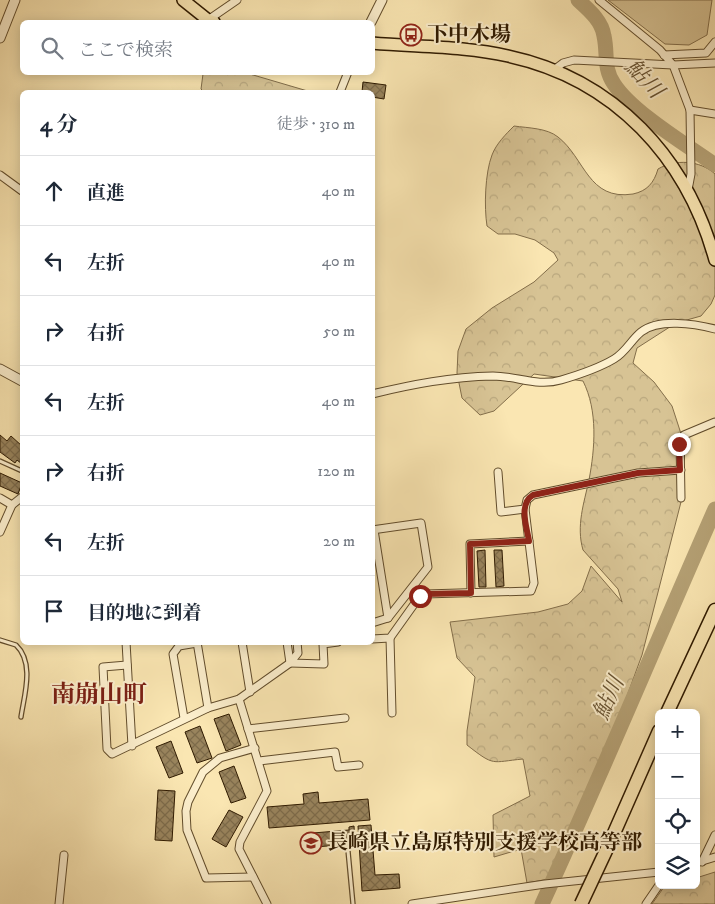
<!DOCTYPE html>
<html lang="ja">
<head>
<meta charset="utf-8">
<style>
	body { margin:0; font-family:"IM FELL DW Pica","Noto Serif JP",serif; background:#f6f6f7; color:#1f2937 }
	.controls { position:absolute; right:15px; bottom:15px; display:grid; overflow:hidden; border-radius:8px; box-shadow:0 2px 12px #0003 }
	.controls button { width:45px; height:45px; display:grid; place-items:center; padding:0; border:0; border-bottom:1px solid #e0e1e3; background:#fff; color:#1f2937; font:25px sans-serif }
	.stop { position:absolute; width:15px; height:15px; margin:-11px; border:4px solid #8f2418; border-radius:50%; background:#fff }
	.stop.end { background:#8f2418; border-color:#fff; box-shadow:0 1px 5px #0008 }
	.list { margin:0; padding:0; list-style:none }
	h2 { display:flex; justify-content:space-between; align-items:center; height:65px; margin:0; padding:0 20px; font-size:21px }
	h2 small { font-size:16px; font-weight:400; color:#747a83 }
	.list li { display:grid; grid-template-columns:32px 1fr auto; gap:15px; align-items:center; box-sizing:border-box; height:70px; padding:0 20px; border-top:1px solid #e0e1e3 }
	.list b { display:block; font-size:19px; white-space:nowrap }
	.list em { font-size:16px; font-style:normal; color:#747a83 }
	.icon { flex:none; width:28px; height:28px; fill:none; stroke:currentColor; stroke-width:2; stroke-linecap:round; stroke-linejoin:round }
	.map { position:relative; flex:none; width:715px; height:904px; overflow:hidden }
	.search { position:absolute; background:#fff; box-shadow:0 2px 12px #0003; left:20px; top:20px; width:355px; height:55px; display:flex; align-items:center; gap:12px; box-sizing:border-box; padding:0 18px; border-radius:8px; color:#747a83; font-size:19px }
	.panel { position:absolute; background:#fff; box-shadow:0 2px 12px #0003; left:20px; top:90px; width:355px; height:555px; border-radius:8px }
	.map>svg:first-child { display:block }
</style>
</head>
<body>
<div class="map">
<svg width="715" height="904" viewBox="0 0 715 904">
	<defs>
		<pattern id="forest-crowns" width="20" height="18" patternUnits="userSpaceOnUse" patternTransform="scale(1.25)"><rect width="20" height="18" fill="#d7c394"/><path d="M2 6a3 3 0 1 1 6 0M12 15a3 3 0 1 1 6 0" fill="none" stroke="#b9a77e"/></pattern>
		<pattern id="building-cross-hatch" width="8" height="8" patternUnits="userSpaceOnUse" patternTransform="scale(1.25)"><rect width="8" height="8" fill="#99845d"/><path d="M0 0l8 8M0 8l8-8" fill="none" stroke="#7d6b4a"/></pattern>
	</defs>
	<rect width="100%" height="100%" fill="#fae6b2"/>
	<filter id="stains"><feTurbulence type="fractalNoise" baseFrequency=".004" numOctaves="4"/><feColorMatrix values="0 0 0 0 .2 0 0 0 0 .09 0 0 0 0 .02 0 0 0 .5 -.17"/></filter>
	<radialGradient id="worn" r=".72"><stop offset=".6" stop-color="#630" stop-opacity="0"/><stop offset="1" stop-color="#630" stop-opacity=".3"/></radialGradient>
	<g fill="url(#forest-crowns)" stroke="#836e4a">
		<path d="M243,72l68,20h-107l-3,-3 2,-15 3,-1z"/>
		<path d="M514,126c14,2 33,2 44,11 27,21 30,64 75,57 14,-3 21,-11 25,-25 17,-10 42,-9 57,5v121l-4,9 -10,12 -25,7 -39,25 -4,15 21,19 18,24 13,40 -3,52 -40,157 -45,123 -48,101 -22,4 -6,-34 -27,8 -1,-42 37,-19 -7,-37c-32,3 -28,8 -56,-14v-14l8,-54 -18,-19 -7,-36 88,-10 30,-8 14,-13 9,-25 31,36 -4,-13 -35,-39c-7,-24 1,-47 6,-70 6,-32 9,-69 -6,-99l-49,-7 -40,37 -14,4 -18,-17 -5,-25 1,-22 8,-22 26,-21 42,-26 24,-22 -4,-7 -19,-13 -20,-6h-17l-11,-8c-3,-19 -2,-53 5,-71 4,-11 14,-21 22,-29z"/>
		<path d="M715,872v32h-63l12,-17 32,-2v-7z"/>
	</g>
	<path fill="#d7c394" stroke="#836e4a" d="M608,0h104l-5,35 -18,10 -24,-1z"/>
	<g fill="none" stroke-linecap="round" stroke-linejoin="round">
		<g stroke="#b5a175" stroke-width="15">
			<path d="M578,0c11,10 24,21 26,36 4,18 -1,32 10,48 18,28 73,61 101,81"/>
			<path d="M542,904c60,-131 115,-263 173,-395"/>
		</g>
	</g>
	<g fill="url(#building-cross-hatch)" stroke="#2f1a00">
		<path d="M363,82l23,3 -2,14 -12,-2v-5h-10z"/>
		<path d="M0,435l7,6 4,-5 11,10v18l-5,-4 -2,3 -15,-11z"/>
		<path d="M0,473l22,10 -4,11 -18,-8z"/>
		<path d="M485,550l1,37h-7l-2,-36z"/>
		<path d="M494,550h8l2,36 -8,1z"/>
		<path d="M229,714l12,31 -15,6 -12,-32z"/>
		<path d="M200,726l12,32 -15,5 -12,-31z"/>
		<path d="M171,741l12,32 -14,5 -13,-31z"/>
		<path d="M234,766l12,32 -15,5 -12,-31z"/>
		<path d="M158,790l17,1 -3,50 -17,-1z"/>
		<path d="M318,792l1,11 49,-4 2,21 -101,8 -2,-21 37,-3 -1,-10z"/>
		<path d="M229,810l14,7 -17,30 -14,-8z"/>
		<path d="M371,825l4,50 24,-1 1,14 -38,3 -4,-65z"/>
		<path d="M354,826l1,18 -41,3 -1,-14 36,-3v-3z"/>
	</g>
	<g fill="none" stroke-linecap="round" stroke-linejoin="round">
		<g stroke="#624d2c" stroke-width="5.5">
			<g id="service">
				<path d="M0,461l22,10"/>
				<path d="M0,640l16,5c19,18 8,51 5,72"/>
				<path d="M348,851l5,53"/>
			</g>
		</g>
		<g stroke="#624d2c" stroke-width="9">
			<g id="minor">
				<path d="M599,0l61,50 13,15 17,45 1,64 -3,16"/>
				<path d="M208,20l29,-20"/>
				<path d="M664,55l42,-2 9,-11"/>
				<path d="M555,69l8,-6 11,-3 99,5 42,-2"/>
				<path d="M340,92l8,-20"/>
				<path d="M690,110l25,4"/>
				<path d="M0,175l22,16"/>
				<path d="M372,394c42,-10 78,-17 121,-18 24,0 44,11 68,4 17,-5 38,-12 53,-21 12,-7 17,-19 27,-27 18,-14 54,-8 74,-3"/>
				<path d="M498,472l3,40 24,-3"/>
				<path d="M0,498l12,7"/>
				<path d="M681,498l-1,-58 4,-5 31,-13"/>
				<path d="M372,530l49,-7 7,44 -40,51 -16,5"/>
				<path d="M374,530l14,88"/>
				<path d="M0,532l12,-27 10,-8"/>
				<path d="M471,593l-1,-49 59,-3"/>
				<path d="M390,638l2,75"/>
				<path d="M372,639l18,-1 30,-42 5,-2 106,-3 3,-8 -9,-74 2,-9 6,-5 105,-22 43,-3"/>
				<path d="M126,642l6,104"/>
				<path d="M197,642l11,66"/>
				<path d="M242,642l8,50"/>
				<path d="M287,642l3,21 34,1 -1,-20 15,-2"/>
				<path d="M127,665l-24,2 4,82 5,5 96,-46 31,-9 51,-36 8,-10 -1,-11"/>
				<path d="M239,699l28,92 -27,51 -1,7 28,55"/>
				<path d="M184,718l-11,-64 6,-8 18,-3"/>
				<path d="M248,729l97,-11"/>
				<path d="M259,761l76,-9 3,15 21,-2"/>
				<path d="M702,862l13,-27"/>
				<path d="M696,863l19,-6"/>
				<path d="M253,877l-47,1 -19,-48 -1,-19 2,-9 15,-30 17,-14 35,-10"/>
				<path d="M59,904l5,-49"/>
				<path d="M412,904l133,-20 114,-12"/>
				<path d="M646,904l13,-19"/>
			</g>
		</g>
		<g stroke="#624d2c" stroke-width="11">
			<g id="tertiary">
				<path d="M371,22l11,-22"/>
				<path d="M0,38l15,-38"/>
				<path d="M0,369l22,12"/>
			</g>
		</g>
		<g stroke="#2f1a00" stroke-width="14">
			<g id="trunk">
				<path d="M183,0l25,20 6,2"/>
				<path d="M372,43c45,4 93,3 136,13 107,23 179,102 207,204"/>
			</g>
		</g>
		<g stroke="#2f1a00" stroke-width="15">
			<g id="motorway">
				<path d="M667,713l48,-103"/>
				<path d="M611,840l48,-109"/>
			</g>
		</g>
		<use href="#service" stroke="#fcefcd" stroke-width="3"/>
		<use href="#minor" stroke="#fcefcd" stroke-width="7"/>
		<use href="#tertiary" stroke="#fcefcd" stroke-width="9"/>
		<use href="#trunk" stroke="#fae6b2" stroke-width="11"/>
		<use href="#motorway" stroke="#fae6b2" stroke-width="12"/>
		<g stroke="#2f1a00" stroke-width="15" stroke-linecap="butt">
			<path id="motorway-bridge" d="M581,904l30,-64"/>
		</g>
		<use href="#motorway-bridge" stroke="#fae6b2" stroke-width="12"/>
	</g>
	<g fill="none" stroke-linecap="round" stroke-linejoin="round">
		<path stroke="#8f2418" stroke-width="6" d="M420,596l5,-2 46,-1 -1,-49 59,-3c-2,-13 -11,-37 4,-46l105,-22 42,-3 -1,-26"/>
	</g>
	<defs>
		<g id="bus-ring" transform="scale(1.125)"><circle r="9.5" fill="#fcefcd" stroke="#8f2418" stroke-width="1.5"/><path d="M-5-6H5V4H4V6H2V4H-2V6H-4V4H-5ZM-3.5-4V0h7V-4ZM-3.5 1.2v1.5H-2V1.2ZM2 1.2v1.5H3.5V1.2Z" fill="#8f2418"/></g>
		<g id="school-ring" transform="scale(1.125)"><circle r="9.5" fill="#fcefcd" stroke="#8f2418" stroke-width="1.5"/><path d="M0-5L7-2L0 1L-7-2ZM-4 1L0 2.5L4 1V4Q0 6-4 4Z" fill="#8f2418"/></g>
	</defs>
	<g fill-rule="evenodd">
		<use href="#bus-ring" x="411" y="35"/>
		<use href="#school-ring" x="311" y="843"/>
	</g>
	<g text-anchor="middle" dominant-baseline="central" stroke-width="4" stroke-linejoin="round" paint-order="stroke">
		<g font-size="21" font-weight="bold" fill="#2f1a00" stroke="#fcefcd" text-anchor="start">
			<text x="427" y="35">下中木場</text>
			<text x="327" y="843">長崎県立島原特別支援学校高等部</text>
		</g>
		<g font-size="22" font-style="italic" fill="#65502f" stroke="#fcefcd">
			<text transform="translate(644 79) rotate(47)">鮎川</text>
			<text transform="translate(609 698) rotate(-66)">鮎川</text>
		</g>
		<g font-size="24" font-weight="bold" fill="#7a1f14" stroke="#fcefcd">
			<text x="99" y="695">南崩山町</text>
		</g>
	</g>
	<rect width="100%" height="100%" filter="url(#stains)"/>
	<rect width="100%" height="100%" fill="url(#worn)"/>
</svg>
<div class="controls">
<button>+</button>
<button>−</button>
<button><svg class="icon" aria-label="locate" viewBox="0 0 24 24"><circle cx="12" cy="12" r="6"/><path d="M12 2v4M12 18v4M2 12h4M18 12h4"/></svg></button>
<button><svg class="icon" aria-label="layers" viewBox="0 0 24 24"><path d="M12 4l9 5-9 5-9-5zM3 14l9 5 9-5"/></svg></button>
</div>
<div class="stop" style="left:420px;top:596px"></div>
<div class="stop end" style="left:679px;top:444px"></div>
<div class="search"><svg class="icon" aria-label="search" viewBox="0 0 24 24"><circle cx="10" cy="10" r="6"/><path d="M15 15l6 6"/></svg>ここで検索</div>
<section class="panel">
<h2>4 分<small>徒歩 · 310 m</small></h2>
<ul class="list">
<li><svg class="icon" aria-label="ahead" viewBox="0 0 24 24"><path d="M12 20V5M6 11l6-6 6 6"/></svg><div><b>直進</b></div><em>40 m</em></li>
<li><svg class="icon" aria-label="left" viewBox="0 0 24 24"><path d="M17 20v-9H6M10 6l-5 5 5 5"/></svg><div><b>左折</b></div><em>40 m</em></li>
<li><svg class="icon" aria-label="right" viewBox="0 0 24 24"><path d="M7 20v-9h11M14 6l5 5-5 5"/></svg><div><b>右折</b></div><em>50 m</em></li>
<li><svg class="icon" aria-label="left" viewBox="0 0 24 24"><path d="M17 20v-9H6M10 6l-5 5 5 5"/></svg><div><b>左折</b></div><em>40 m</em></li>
<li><svg class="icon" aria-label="right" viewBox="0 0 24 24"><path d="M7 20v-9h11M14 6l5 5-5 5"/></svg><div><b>右折</b></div><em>120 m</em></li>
<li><svg class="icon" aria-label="left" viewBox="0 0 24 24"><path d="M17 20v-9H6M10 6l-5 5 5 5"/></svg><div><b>左折</b></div><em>20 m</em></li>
<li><svg class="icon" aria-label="arrive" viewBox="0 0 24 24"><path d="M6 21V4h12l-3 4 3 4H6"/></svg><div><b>目的地に到着</b></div></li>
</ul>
</section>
</div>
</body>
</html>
